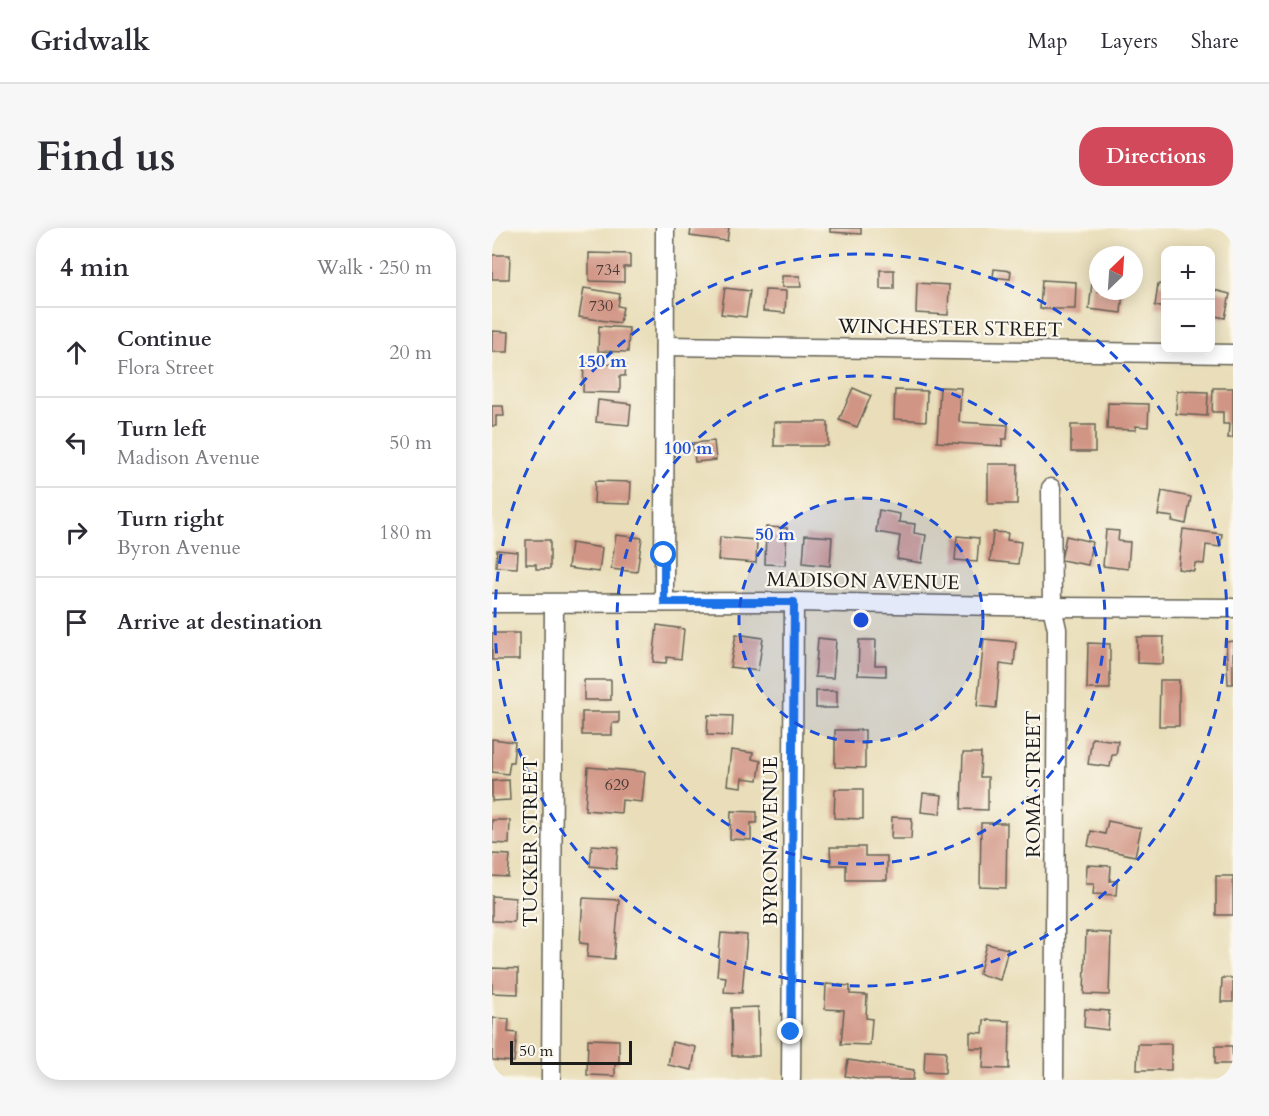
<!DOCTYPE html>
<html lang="en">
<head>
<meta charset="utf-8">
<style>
	body { margin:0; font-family:Cardo,serif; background:#f7f7f7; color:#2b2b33 }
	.controls { position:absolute; right:18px; top:18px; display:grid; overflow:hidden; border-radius:12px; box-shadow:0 3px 15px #0003 }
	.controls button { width:54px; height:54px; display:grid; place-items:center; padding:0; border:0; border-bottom:2px solid #e1e1e2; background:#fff; color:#2b2b33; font:30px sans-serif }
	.compass { position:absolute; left:597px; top:18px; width:54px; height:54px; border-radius:50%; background:#fff; box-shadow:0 3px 15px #0003; rotate:25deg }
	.scale { position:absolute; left:18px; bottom:15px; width:122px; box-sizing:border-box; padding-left:6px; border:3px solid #1c1c1c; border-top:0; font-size:16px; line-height:21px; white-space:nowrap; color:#1c1c1c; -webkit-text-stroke:4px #fbf7ec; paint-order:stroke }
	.stop { position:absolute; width:18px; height:18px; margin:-14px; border:4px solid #1a73e8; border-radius:50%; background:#fff }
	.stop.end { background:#1a73e8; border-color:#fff; box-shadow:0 2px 6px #0008 }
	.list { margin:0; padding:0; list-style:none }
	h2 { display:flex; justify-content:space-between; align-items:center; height:78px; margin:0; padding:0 24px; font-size:26px }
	h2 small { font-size:20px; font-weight:400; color:#7c7c81 }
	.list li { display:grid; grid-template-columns:39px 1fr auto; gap:18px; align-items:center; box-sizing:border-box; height:90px; padding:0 24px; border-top:2px solid #e1e1e2 }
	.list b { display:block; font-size:22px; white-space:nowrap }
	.list p { margin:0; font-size:20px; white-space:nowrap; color:#7c7c81 }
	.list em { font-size:20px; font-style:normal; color:#7c7c81 }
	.icon { flex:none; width:33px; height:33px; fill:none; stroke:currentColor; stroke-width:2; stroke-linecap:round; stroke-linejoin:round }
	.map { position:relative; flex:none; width:741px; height:852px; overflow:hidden; border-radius:24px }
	header { display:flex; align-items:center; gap:36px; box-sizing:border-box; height:84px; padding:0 30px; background:#fff; border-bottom:2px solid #e1e1e2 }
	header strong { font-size:28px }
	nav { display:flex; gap:33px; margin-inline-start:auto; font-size:21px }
	.intro { display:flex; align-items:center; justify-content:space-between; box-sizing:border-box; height:144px; padding:0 36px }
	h1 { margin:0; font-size:42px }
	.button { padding:15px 27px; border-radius:24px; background:#d1495b; color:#fff; font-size:21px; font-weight:700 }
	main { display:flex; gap:36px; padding:0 36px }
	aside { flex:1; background:#fff; border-radius:24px; box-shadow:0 3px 15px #0003 }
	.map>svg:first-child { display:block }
</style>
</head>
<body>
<header>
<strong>Gridwalk</strong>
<nav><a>Map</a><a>Layers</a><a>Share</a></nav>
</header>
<div class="intro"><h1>Find us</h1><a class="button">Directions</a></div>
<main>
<aside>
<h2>4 min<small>Walk · 250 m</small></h2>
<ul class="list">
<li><svg class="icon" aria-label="ahead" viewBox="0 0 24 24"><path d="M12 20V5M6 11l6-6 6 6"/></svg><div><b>Continue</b><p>Flora Street</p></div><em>20 m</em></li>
<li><svg class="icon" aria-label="left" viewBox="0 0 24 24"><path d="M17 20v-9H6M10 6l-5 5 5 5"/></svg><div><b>Turn left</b><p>Madison Avenue</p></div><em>50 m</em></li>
<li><svg class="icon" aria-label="right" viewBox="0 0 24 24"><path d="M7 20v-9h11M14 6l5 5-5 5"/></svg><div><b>Turn right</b><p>Byron Avenue</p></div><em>180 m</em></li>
<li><svg class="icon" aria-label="arrive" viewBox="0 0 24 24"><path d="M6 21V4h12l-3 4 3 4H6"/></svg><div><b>Arrive at destination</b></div></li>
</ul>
</aside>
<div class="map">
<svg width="741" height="852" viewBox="0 0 741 852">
	<rect width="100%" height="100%" fill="#fbf7ec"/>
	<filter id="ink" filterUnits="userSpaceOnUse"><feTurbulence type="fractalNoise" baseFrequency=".0167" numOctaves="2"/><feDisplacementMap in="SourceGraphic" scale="12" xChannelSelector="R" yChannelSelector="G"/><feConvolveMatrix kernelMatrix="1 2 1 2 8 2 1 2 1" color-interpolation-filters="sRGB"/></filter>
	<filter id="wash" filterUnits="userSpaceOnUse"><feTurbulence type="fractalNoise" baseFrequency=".008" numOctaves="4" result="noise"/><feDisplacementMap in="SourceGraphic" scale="24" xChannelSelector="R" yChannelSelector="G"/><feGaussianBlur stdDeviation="1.35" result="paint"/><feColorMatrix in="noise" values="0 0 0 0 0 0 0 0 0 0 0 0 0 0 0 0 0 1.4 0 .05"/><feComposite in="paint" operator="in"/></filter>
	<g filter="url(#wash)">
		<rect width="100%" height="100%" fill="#e9deb9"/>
		<g id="blocks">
			<g fill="#d19585">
				<path d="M199,0h38l-2,13 -37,-5z"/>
				<path d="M338,0h31v6l-31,-2z"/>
				<path d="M97,25l41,1v13h-6v15l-35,-1z"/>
				<path d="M0,27h18l-1,24h-17z"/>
				<path d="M502,41l17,2 -1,8 -17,-2z"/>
				<rect x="388" y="42" width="14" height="19"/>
				<path d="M290,48h18l1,11h-19z"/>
				<path d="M550,52l34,2 -1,27h-35z"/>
				<path d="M425,55l32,2 -1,30 -32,-2z"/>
				<path d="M600,55l6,1v7h25l-2,22 -32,-4z"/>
				<path d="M666,56l8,1v23l-11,-2z"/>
				<path d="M92,60l36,6 -2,12 5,1 -3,16 -41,-6z"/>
				<path d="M233,60l25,3 -4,26 -25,-3z"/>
				<path d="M718,61l20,5 -5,24 -15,-3z"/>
				<path d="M273,62l21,1 -1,22 -22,-2z"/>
				<path d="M107,98l30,2 -1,24 -30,-1z"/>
				<path d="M0,103l17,1 -1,20h-16z"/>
				<path d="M92,135l42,2 -1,11h-5v17l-37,-1z"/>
				<path d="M448,159l21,1 -2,34 49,3 -1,14h-5v7l-65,-4z"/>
				<path d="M361,160l18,8 -14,31 -18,-7z"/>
				<path d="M721,160h20v50h-5l1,-14h-6v-12h-11z"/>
				<path d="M403,162l32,1 -1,30 -32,-2z"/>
				<path d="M685,163l31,1 -1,24 -31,-2z"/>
				<path d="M106,172l33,4 -2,21 -33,-3z"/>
				<path d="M616,175l41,1 -1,23 -12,-1v4l-29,-1z"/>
				<path d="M0,178h11l1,10h-8v10h-4z"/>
				<rect x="282" y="194" width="54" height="24"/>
				<rect x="579" y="197" width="24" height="27"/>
				<path d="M222,213l2,19 -21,2 -2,-19z"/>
				<path d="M496,236h30l-1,40h-29z"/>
				<path d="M103,253l36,1 -1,22 -36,-1z"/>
				<path d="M670,263l29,6 -5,27 -14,-3 1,-4 -15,-2z"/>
				<path d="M387,282l21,4 -1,8 16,2 -1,9 12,2 -4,28 -25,-4 3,-23 -24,-4z"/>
				<path d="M274,299l21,1 -2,37 -20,-1z"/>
				<path d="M691,301l39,5 -2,13 -14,-2 -2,19 -9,-1 -1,8 -16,-2z"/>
				<path d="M614,302l13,1 -1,10 12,1 -2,27 -25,-3z"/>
				<path d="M501,304l15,1 -1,7 14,2 -3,22 -28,-3z"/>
				<path d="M124,307l26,3 -5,34 -26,-3z"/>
				<path d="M313,307l27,2 -2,29 -27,-3z"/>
				<path d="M465,308l22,2 -2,24 -22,-2z"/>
				<path d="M574,308l26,6 -4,23 -27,-5z"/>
				<path d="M228,309l37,3 -1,23 -38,-3z"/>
				<path d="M34,312h24v29h-14v-5h-10z"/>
				<path d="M79,315l31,5 -3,24 -31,-4z"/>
				<path d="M5,322l21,2 -1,16 -21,-1z"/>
				<path d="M165,397l27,4 -3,30 -14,-2 -1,6 -13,-1z"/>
				<rect x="0" y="405" width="27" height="27"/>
				<path d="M244,406l27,4 -5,33 -28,-4z"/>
				<path d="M645,409h27l-1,27 -26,-1z"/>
				<path d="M326,410l18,2 -3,38 -18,-1z"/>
				<path d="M492,411l32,3 -2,24 -14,-2 -4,44 -19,-2z"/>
				<path d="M367,412h17l-1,25h11v11l-28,-1z"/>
				<path d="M741,413v43h-5l-2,-42z"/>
				<path d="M596,415l22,1v45h-23z"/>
				<rect x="92" y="452" width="27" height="20"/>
				<path d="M668,452h19v46h-20z"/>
				<rect x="324" y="463" width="21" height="17"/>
				<path d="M90,484h37v11h-7v12h-30z"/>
				<path d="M216,487l25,1 -1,20 -25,-1z"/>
				<path d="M343,502h30v38l-30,-1z"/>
				<path d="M600,510l26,3 -2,14h-4l-2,12 -22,-3z"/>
				<path d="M0,511l23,3 -2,20h-3l-2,12 -16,-2z"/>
				<path d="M239,522l22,3 -1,6 9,2 -3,19 -16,-2 -1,9 -14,-2z"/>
				<path d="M471,525h18l-1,24h8v33l-27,-1z"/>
				<path d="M96,539l57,5 -3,30 -20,-2 -1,13 -36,-3z"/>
				<path d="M17,552l1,20 -18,1v-20z"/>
				<path d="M343,561h28v30l-29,-1z"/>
				<path d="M431,565l19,2 -2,19 -19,-2z"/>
				<path d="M239,583l26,1v11h-6v17l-21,-1z"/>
				<path d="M400,589l20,1 -1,21h-20z"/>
				<path d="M0,592h18l-1,24 -17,-1z"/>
				<path d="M616,593l33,7 -6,28 -47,-10 3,-15 14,3z"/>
				<path d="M489,595h26l-1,65 -26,-1z"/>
				<path d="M100,617l26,2 -2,22 -26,-3z"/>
				<path d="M338,619h35v9h22v24h-41v-15h-15z"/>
				<path d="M0,626l18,1 -2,22 -16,-1z"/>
				<path d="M595,637l24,1 -1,15h7l-1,14 -23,-1 1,-10h-8z"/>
				<rect x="724" y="648" width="17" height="39"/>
				<path d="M0,668l23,2 -1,24 -22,-1z"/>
				<path d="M91,670l36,2 -5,59 -27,-2 1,-13 -8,-1z"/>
				<path d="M594,704l25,1 -2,62 -25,-1z"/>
				<path d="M229,705l26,2 -5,58 -18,-1 2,-15 -9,-1z"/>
				<path d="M495,716l21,5 -8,31 -21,-6z"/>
				<path d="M0,740l26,1v25l-26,-1z"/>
				<path d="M730,750h11v24h-12z"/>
				<path d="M334,756l24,2v8l17,1 -1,23 6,1 -2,26 -29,-1 3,-34 -19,-1z"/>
				<path d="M266,779l1,49h-27l-1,-48z"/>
				<path d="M593,781l24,2 -1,19 -24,-3z"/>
				<path d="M1,790l16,1 -1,13 9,1 -3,29 -22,-2z"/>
				<path d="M492,792l26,1 -1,48 -26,-1 1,-20h-14v-16l13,1z"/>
				<path d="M96,811l31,1v24h-4v12l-28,-1z"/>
				<path d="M180,814l24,5 -4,23 -24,-5z"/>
				<path d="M646,816h33v26h-34z"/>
				<path d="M723,818h17l1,18h-18z"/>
				<path d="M433,822l21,1 -1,22 -21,-1z"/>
				<path d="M356,832l66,10 -1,10h-44l-24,-4z"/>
			</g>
		</g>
	</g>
	<g filter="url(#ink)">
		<use href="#blocks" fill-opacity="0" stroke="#646053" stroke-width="1.5"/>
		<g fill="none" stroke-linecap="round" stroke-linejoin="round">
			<g stroke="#646053" stroke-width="21">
				<g id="minor">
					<path d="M173,118l568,8"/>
					<path d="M559,260l1,119 5,22 -3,451"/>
					<path d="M172,374l1,-374"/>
					<path d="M0,375l302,-1 258,5 181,1"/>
					<path d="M59,852l3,-476"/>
					<path d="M299,852l3,-478"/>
				</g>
			</g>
			<use href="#minor" stroke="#fff" stroke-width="18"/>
		</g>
	</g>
	<g fill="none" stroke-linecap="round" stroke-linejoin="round" filter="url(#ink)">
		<path stroke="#1a73e8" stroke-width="8" d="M172,327v47h130l-3,430"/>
	</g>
	<circle cx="369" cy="392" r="122" fill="#1d4ed8" fill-opacity=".12"/>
	<g fill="none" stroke="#1d4ed8" stroke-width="3" stroke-dasharray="10 8">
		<circle cx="369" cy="392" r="122"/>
		<circle cx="369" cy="392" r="244"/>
		<circle cx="369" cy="392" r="366"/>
	</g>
	<g text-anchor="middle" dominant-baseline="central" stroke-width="4.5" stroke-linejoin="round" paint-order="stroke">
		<g font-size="16" fill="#493a36">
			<text x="116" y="42">734</text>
			<text x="109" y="78">730</text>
			<text x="125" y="557">629</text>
		</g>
		<g font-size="20" fill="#1c1c1c" stroke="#fbf7ec">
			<text transform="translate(458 100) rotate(1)">WINCHESTER STREET</text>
			<text transform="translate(371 353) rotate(1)">MADISON AVENUE</text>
			<text transform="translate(541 556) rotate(-90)">ROMA STREET</text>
			<text transform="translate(278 613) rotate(-90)">BYRON AVENUE</text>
			<text transform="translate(38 614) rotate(-90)">TUCKER STREET</text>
		</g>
	</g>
	<circle cx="369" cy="392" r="9" fill="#1d4ed8" stroke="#fbf7ec" stroke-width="3"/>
	<g font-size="18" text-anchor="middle" font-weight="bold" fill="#1d4ed8" stroke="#fbf7ec" stroke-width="4.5" stroke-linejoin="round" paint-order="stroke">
		<text x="110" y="139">150 m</text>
		<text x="196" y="226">100 m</text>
		<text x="283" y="312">50 m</text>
	</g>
</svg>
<div class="controls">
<button>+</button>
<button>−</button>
</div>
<svg class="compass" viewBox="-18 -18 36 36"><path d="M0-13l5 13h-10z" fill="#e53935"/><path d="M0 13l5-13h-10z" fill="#7c7c81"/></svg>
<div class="scale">50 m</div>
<div class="stop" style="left:172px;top:327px"></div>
<div class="stop end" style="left:299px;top:804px"></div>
</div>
</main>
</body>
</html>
